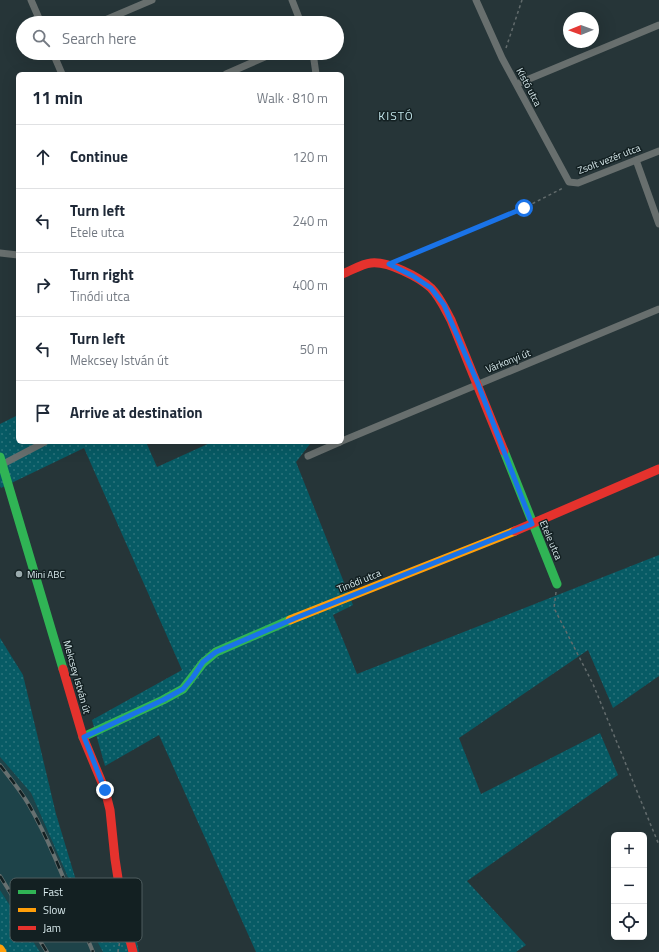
<!DOCTYPE html>
<html lang="en">
<head>
<meta charset="utf-8">
<style>
	body { margin:0; font-family:"Titillium Web",sans-serif; background:#f6f6f7; color:#1f2937 }
	.controls { position:absolute; right:12px; bottom:12px; display:grid; overflow:hidden; border-radius:6px; box-shadow:0 4px 16px #0002 }
	.controls button { width:36px; height:36px; display:grid; place-items:center; padding:0; border:0; border-bottom:1px solid #e0e1e3; background:#fff; color:#1f2937; font:20px sans-serif }
	.compass { position:absolute; left:563px; top:12px; width:36px; height:36px; border-radius:50%; background:#fff; box-shadow:0 4px 16px #0002; rotate:269deg }
	.stop { position:absolute; width:12px; height:12px; margin:-9px; border:3px solid #1a73e8; border-radius:50%; background:#fff }
	.stop.end { background:#1a73e8; border-color:#fff; box-shadow:0 1px 4px #0008 }
	.list { margin:0; padding:0; list-style:none }
	h2 { display:flex; justify-content:space-between; align-items:center; height:52px; margin:0; padding:0 16px; font-size:17px }
	h2 small { font-size:13px; font-weight:400; color:#747a83 }
	.list li { display:grid; grid-template-columns:26px 1fr auto; gap:12px; align-items:center; box-sizing:border-box; height:64px; padding:0 16px; border-top:1px solid #e0e1e3 }
	.list b { display:block; font-size:15px; white-space:nowrap }
	.list p { margin:0; font-size:13px; white-space:nowrap; color:#747a83 }
	.list em { font-size:13px; font-style:normal; color:#747a83 }
	.icon { flex:none; width:22px; height:22px; fill:none; stroke:currentColor; stroke-width:2; stroke-linecap:round; stroke-linejoin:round }
	.map { position:relative; flex:none; width:659px; height:952px; overflow:hidden }
	.search { position:absolute; background:#fff; box-shadow:0 4px 16px #0002; left:16px; top:16px; width:328px; height:44px; display:flex; align-items:center; gap:10px; box-sizing:border-box; padding:0 14px; border-radius:22px; color:#747a83; font-size:15px }
	.panel { position:absolute; background:#fff; box-shadow:0 4px 16px #0002; left:16px; top:72px; width:328px; height:372px; border-radius:6px }
	.map>svg:first-child { display:block }
</style>
</head>
<body>
<div class="map">
<svg width="659" height="952" viewBox="0 0 659 952">
	<defs>
		<pattern id="grass-dots" width="8" height="8" patternUnits="userSpaceOnUse"><rect width="8" height="8" fill="#075b65"/><path d="M2 2h.1M6 6h.1" fill="none" stroke="#2b737b" stroke-width="1.8" stroke-linecap="round"/></pattern>
	</defs>
	<rect width="100%" height="100%" fill="#263538"/>
	<path fill="#1e4349" d="M0,757l31,36 61,139 11,20h-63l-40,-62z"/>
	<g fill="url(#grass-dots)">
		<path d="M18,415v27h128l11,25 55,-25h97l1,2 -14,18 57,143 -20,10 24,59 302,-119v121l-46,32 -25,-58 -129,88 22,56 119,-61 18,42 -151,106 59,64 -10,7h-260l-97,-217 -54,31 -13,-46 90,-50 -98,-222 -83,40 -1,-2v-62z"/>
		<path d="M0,638l23,37 33,139 28,93 44,-7 11,52h-36l-11,-20 -61,-139 -31,-36z"/>
		<path d="M0,890l40,62h-40z"/>
	</g>
	<g fill="none" stroke-linecap="round" stroke-linejoin="round">
		<g stroke="#636c6d" stroke-width="1.5" stroke-dasharray="3 3" stroke-linecap="butt">
			<path d="M506,48l16,-48"/>
			<path d="M400,260l124,-52 39,-20"/>
			<path d="M556,592l-2,16 39,76 66,161"/>
			<path d="M118,952l2,-12"/>
		</g>
		<g stroke="#686f6e" stroke-width="7">
			<path d="M31,0l10,23"/>
			<path d="M292,0l9,23"/>
			<path d="M476,0l26,58 67,124 9,1 81,-32"/>
			<path d="M98,23l54,-23"/>
			<path d="M53,53l9,21"/>
			<path d="M313,53l3,21"/>
			<path d="M226,74l48,-21"/>
			<path d="M517,84l142,-59"/>
			<path d="M636,160l23,64"/>
			<path d="M0,253l18,2"/>
			<path d="M342,441l317,-132"/>
			<path d="M308,456l32,-14"/>
			<path d="M3,464l42,-22"/>
		</g>
		<g stroke="#30b455" stroke-width="9">
			<path d="M504,451l53,133"/>
			<path d="M0,457l63,212"/>
			<path d="M83,737l80,-37 20,-11 20,-26 13,-11 74,-32"/>
		</g>
		<g stroke="#ff9f0a" stroke-width="9">
			<path d="M290,620l225,-89"/>
			<path d="M0,949l2,3"/>
		</g>
		<g stroke="#e5322d" stroke-width="9">
			<path d="M342,274c9,-3 19,-10 29,-11 17,-2 48,14 60,25 9,9 14,21 20,32l53,131"/>
			<path d="M515,531l144,-62"/>
			<path d="M63,669l20,68 22,53 5,20 5,49 9,58 9,35"/>
		</g>
		<g stroke="#677070" stroke-width="4">
			<g id="rail">
				<path d="M0,765c10,13 21,26 29,40 26,45 44,99 64,147"/>
				<path d="M0,876l47,76"/>
			</g>
		</g>
		<use href="#rail" stroke="#132022" stroke-width="2.5" stroke-dasharray="8" stroke-linecap="butt"/>
	</g>
	<g fill="none" stroke-linecap="round" stroke-linejoin="round">
		<path stroke="#1a73e8" stroke-width="5" d="M105,790l-21,-53 79,-37 20,-11 10,-12 10,-15 13,-10 82,-35 234,-93 -54,-140 -34,-79 -13,-17 -18,-12 -24,-12 135,-56"/>
	</g>
	<circle fill="#9babae" stroke="#132022" stroke-width="1.5" cx="19" cy="574" r="4"/>
	<g text-anchor="middle" dominant-baseline="central" stroke-width="3" stroke-linejoin="round" paint-order="stroke">
		<g font-size="10" fill="#daebee" stroke="#132022">
			<text transform="translate(529 87) rotate(62)">Kistó utca</text>
			<text transform="translate(609 159) rotate(-21)">Zsolt vezér utca</text>
			<text transform="translate(508 361) rotate(-22)">Várkonyi út</text>
			<text transform="translate(551 540) rotate(67)">Etele utca</text>
			<text transform="translate(359 581) rotate(-22)">Tinódi utca</text>
			<text transform="translate(77 677) rotate(74)">Mekcsey István út</text>
		</g>
		<g font-size="10" fill="#daebee" stroke="#132022" text-anchor="start">
			<text x="27" y="574">Mini ABC</text>
		</g>
		<g font-size="12" letter-spacing="1" fill="#c2e4e9" stroke="#132022">
			<text x="396" y="115">KISTÓ</text>
		</g>
	</g>
	<rect x="10" y="878" width="132" height="64" rx="6" fill="#132022" stroke="#4f5d5f" stroke-width="1"/>
	<rect x="18" y="890" width="18" height="4" fill="#30b455"/>
	<rect x="18" y="908" width="18" height="4" fill="#ff9f0a"/>
	<rect x="18" y="926" width="18" height="4" fill="#e5322d"/>
	<g font-size="11" fill="#daebee">
		<text x="43" y="896">Fast</text>
		<text x="43" y="914">Slow</text>
		<text x="43" y="932">Jam</text>
	</g>
</svg>
<div class="controls">
<button>+</button>
<button>−</button>
<button><svg class="icon" aria-label="locate" viewBox="0 0 24 24"><circle cx="12" cy="12" r="6"/><path d="M12 2v4M12 18v4M2 12h4M18 12h4"/></svg></button>
</div>
<svg class="compass" viewBox="-18 -18 36 36"><path d="M0-13l5 13h-10z" fill="#e53935"/><path d="M0 13l5-13h-10z" fill="#747a83"/></svg>
<div class="stop" style="left:524px;top:208px"></div>
<div class="stop end" style="left:105px;top:790px"></div>
<div class="search"><svg class="icon" aria-label="search" viewBox="0 0 24 24"><circle cx="10" cy="10" r="6"/><path d="M15 15l6 6"/></svg>Search here</div>
<section class="panel">
<h2>11 min<small>Walk · 810 m</small></h2>
<ul class="list">
<li><svg class="icon" aria-label="ahead" viewBox="0 0 24 24"><path d="M12 20V5M6 11l6-6 6 6"/></svg><div><b>Continue</b></div><em>120 m</em></li>
<li><svg class="icon" aria-label="left" viewBox="0 0 24 24"><path d="M17 20v-9H6M10 6l-5 5 5 5"/></svg><div><b>Turn left</b><p>Etele utca</p></div><em>240 m</em></li>
<li><svg class="icon" aria-label="right" viewBox="0 0 24 24"><path d="M7 20v-9h11M14 6l5 5-5 5"/></svg><div><b>Turn right</b><p>Tinódi utca</p></div><em>400 m</em></li>
<li><svg class="icon" aria-label="left" viewBox="0 0 24 24"><path d="M17 20v-9H6M10 6l-5 5 5 5"/></svg><div><b>Turn left</b><p>Mekcsey István út</p></div><em>50 m</em></li>
<li><svg class="icon" aria-label="arrive" viewBox="0 0 24 24"><path d="M6 21V4h12l-3 4 3 4H6"/></svg><div><b>Arrive at destination</b></div></li>
</ul>
</section>
</div>
</body>
</html>
